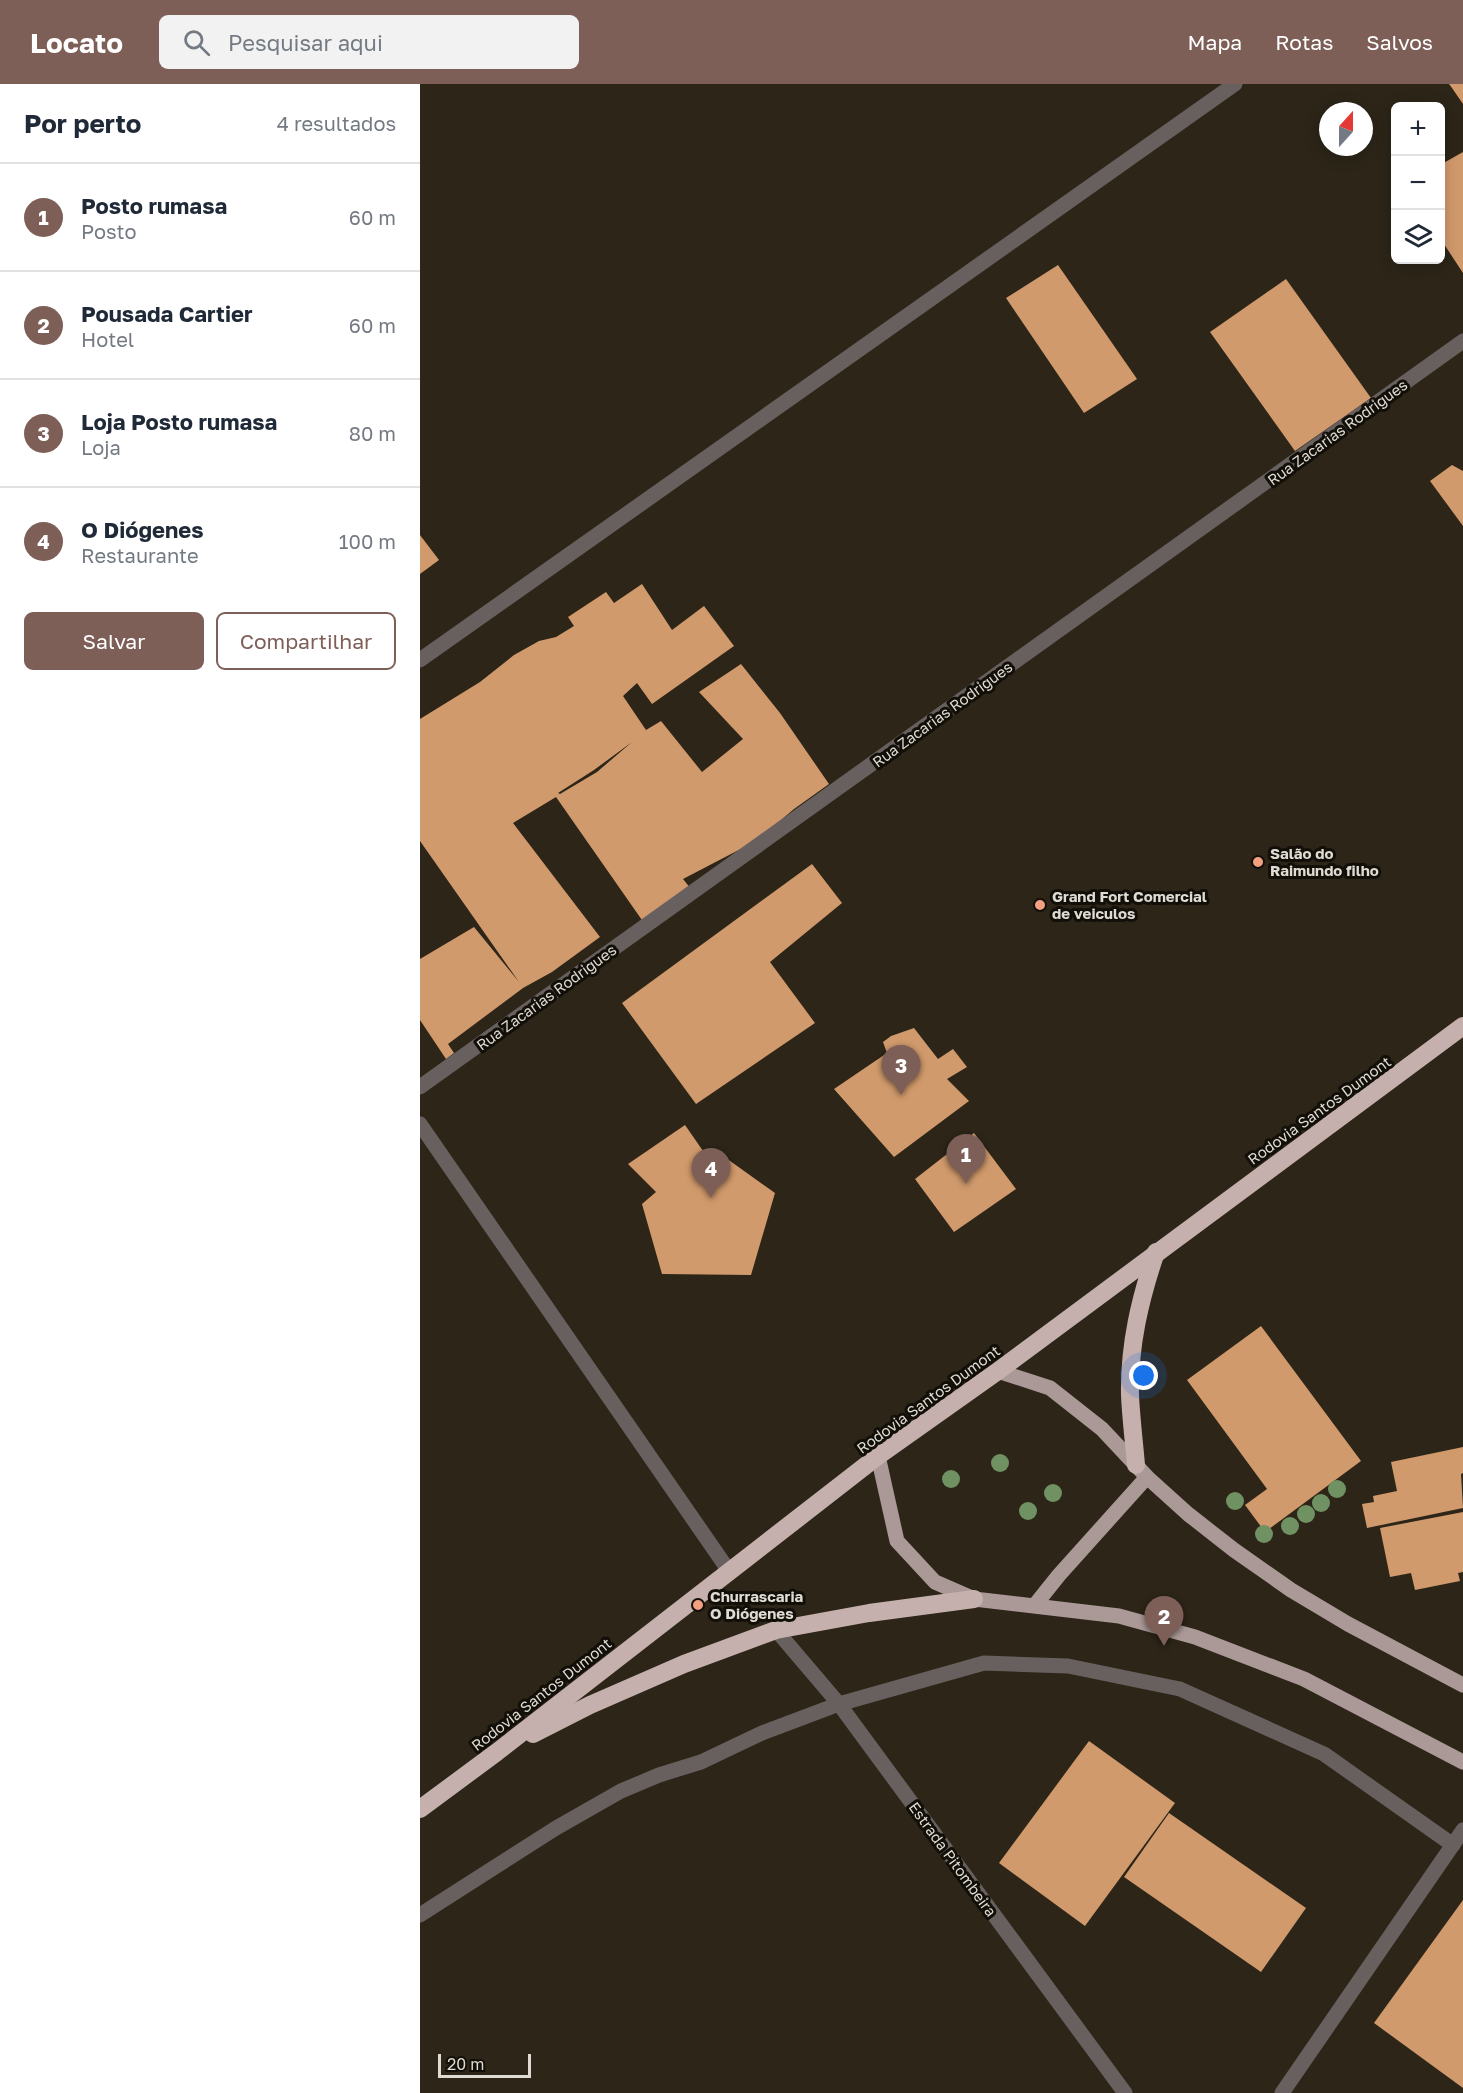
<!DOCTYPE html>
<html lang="pt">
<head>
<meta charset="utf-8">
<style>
	body { margin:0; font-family:"Golos Text",sans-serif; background:#f2f2f3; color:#1f2937 }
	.controls { position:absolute; right:18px; top:18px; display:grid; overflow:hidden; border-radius:9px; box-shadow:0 3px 15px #0003 }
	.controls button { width:54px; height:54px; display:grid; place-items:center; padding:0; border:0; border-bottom:2px solid #e0e1e3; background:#fff; color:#1f2937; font:30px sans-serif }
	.compass { position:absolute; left:899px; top:18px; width:54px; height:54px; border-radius:50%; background:#fff; box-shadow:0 3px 15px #0003; rotate:21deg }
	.scale { position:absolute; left:18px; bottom:15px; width:93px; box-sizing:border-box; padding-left:6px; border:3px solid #dfdbd3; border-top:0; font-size:16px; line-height:21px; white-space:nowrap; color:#dfdbd3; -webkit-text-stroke:4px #120f09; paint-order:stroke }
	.you { position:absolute; left:724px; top:1292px; width:21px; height:21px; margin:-15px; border:4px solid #fff; border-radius:50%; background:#1a73e8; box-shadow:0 0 0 9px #1a73e833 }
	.badge { display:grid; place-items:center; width:39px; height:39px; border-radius:50%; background:#7e5f57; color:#fff; font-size:20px; font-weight:700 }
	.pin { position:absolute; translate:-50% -50px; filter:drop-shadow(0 2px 3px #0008) }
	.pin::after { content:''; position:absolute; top:32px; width:21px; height:18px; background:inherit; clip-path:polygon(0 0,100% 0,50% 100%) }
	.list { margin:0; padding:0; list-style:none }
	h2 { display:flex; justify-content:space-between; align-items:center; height:78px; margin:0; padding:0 24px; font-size:26px }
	h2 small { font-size:20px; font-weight:400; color:#747a83 }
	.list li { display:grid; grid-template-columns:39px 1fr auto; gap:18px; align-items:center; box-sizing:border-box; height:108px; padding:0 24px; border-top:2px solid #e0e1e3 }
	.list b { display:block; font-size:22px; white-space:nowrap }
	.list p { margin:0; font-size:20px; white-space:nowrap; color:#747a83 }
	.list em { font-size:20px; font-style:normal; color:#747a83 }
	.actions { display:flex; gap:12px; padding:18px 24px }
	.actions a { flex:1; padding:14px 0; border:2px solid #7e5f57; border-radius:9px; text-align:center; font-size:21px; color:#7e5f57 }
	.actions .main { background:#7e5f57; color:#fff }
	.icon { flex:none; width:33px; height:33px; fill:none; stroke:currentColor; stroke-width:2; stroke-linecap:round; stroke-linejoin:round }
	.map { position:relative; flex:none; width:1043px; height:2009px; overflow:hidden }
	header { display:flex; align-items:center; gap:36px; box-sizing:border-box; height:84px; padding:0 30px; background:#7e5f57; color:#fff }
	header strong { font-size:28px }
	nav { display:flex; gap:33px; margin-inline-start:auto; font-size:21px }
	.search { width:420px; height:54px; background:#f2f2f3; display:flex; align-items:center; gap:15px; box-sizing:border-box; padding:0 21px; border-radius:9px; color:#747a83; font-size:22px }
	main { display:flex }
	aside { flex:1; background:#fff }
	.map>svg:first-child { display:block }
</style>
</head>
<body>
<header>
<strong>Locato</strong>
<div class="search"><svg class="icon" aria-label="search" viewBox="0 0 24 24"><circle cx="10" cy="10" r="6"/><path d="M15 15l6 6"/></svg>Pesquisar aqui</div>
<nav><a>Mapa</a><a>Rotas</a><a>Salvos</a></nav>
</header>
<main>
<aside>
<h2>Por perto<small>4 resultados</small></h2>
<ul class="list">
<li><span class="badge">1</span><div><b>Posto rumasa</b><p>Posto</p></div><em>60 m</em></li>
<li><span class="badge">2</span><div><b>Pousada Cartier</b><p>Hotel</p></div><em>60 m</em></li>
<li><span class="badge">3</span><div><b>Loja Posto rumasa</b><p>Loja</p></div><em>80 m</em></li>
<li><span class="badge">4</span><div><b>O Diógenes</b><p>Restaurante</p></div><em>100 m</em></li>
</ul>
<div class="actions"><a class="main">Salvar</a><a>Compartilhar</a></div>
</aside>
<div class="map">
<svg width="1043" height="2009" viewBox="0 0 1043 2009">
	<rect width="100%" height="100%" fill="#2c2518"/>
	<g fill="#d19a6c" fill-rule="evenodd">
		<path d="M1029,0h14v20l-11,-16z"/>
		<path d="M1043,68v121l-23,-35v-73z"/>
		<path d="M638,181l79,114 -53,34 -78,-115z"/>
		<path d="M866,195l85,119 -76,53 -85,-119z"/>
		<path d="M1032,381l11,6v55l-33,-45z"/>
		<path d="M0,451l19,25 -19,14z"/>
		<path d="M222,500l30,46 32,-24 30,40 -82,58 -15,-21 -14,13 23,34 15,-9 41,51 41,-33 -44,-47 42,-28 39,49 49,71 -35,25 -38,32 -73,38 8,10 -47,34 -88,-126 -43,26 87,114 -48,35 -29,16 -75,56 6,9 -8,6 -26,-39v-61l54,-32 45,55 -99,-141v-122l60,-37 34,-27 25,-14 17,-4 18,-11 -6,-9 38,-25 8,11zM212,658l-35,30 -37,22 -2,-1 36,-23z"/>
		<path d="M392,780l30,39 -72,59 45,61 -119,81 -74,-101z"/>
		<path d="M494,944l24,31 15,-10 14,18 -20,12 22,22 -75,56 -60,-68 53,-36 -4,-11 8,-6z"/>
		<path d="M265,1041l25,36 9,-8 56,40 -24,82 -89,-1 -20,-70 14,-12 -28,-28z"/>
		<path d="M554,1049l42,56 -62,43 -39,-53z"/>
		<path d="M841,1242l100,135 -96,71 -20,-27 22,-16 -80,-109z"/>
		<path d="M1043,1363v26l-2,1 2,34 -96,20 -5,-24 12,-2 -1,-6 24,-5 -6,-29z"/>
		<path d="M1043,1428v60l-5,1 2,8 -45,9 -4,-17 -21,4 -10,-49z"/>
		<path d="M669,1657l86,62 -90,123 -86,-63z"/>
		<path d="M749,1729l137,95 -45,64 -137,-95z"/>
		<path d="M1043,1816v188l-89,-65z"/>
	</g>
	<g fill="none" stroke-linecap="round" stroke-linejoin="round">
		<g stroke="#68605f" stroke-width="15">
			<path d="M0,576l815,-576"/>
			<path d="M0,1003l1043,-746"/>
			<path d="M0,1040l309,447"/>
			<path d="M356,1546l63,74 286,389"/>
			<path d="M0,1831l136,-87 65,-37 38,-16 42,-13 61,-29 77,-29 145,-41 84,3 112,23 144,65 129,91"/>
			<path d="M862,2009l181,-263"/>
		</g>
		<g stroke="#ab9997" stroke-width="15">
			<path d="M578,1287l52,17 52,41 45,48 41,37 46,36 57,40 57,34 115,61"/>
			<path d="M458,1372l19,85 38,41 39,17 145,17 76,21 109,42 159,83"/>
			<path d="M615,1521l24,-30 88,-98"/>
		</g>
		<g stroke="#c5b0ad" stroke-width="18">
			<path d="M716,1381c-2,-24 -5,-47 -6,-70 -1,-50 10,-96 26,-143"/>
			<path d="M113,1650l57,-29 94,-41 92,-34 93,-17 105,-14"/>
			<path d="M0,1725l77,-57 381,-296 120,-85 465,-345"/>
		</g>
	</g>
	<g fill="#709162">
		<circle cx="580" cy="1379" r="9"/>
		<circle cx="531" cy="1395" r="9"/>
		<circle cx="917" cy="1405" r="9"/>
		<circle cx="633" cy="1409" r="9"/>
		<circle cx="815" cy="1417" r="9"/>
		<circle cx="901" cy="1419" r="9"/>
		<circle cx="608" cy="1427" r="9"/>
		<circle cx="886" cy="1430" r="9"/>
		<circle cx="870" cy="1442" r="9"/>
		<circle cx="844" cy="1450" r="9"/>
	</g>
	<g fill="#f2a07f" stroke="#120f09" stroke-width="2">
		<circle cx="838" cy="778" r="6"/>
		<circle cx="620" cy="821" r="6"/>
		<circle cx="278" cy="1521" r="6"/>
	</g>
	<g text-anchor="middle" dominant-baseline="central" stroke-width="6" stroke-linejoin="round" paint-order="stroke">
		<g font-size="15" fill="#dfdbd3" stroke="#120f09">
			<text transform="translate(917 348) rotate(-36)">Rua Zacarias Rodrigues</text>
			<text transform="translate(522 630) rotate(-36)">Rua Zacarias Rodrigues</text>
			<text transform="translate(126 913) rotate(-36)">Rua Zacarias Rodrigues</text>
			<text transform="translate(899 1026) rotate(-36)">Rodovia Santos Dumont</text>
			<text transform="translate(508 1315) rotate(-36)">Rodovia Santos Dumont</text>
			<text transform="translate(121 1610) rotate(-38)">Rodovia Santos Dumont</text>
			<text transform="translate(533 1775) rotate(54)">Estrada Pitombeira</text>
		</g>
		<g font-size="15" font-weight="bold" fill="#dfdbd3" stroke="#120f09" text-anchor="start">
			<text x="850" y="769">Salão do<tspan x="850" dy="17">Raimundo filho</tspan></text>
			<text x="632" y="812">Grand Fort Comercial<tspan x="632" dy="17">de veiculos</tspan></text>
			<text x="290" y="1512">Churrascaria<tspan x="290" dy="17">O Diógenes</tspan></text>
		</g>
	</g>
</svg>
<div class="controls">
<button>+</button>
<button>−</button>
<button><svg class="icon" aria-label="layers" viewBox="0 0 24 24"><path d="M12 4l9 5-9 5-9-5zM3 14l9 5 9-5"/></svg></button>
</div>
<svg class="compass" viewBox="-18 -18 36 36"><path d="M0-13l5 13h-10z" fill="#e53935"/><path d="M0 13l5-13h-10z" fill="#747a83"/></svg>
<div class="scale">20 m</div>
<div class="you"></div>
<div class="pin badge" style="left:546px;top:1100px">1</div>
<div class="pin badge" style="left:744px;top:1562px">2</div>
<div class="pin badge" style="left:481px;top:1011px">3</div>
<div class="pin badge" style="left:291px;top:1114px">4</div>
</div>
</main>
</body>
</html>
